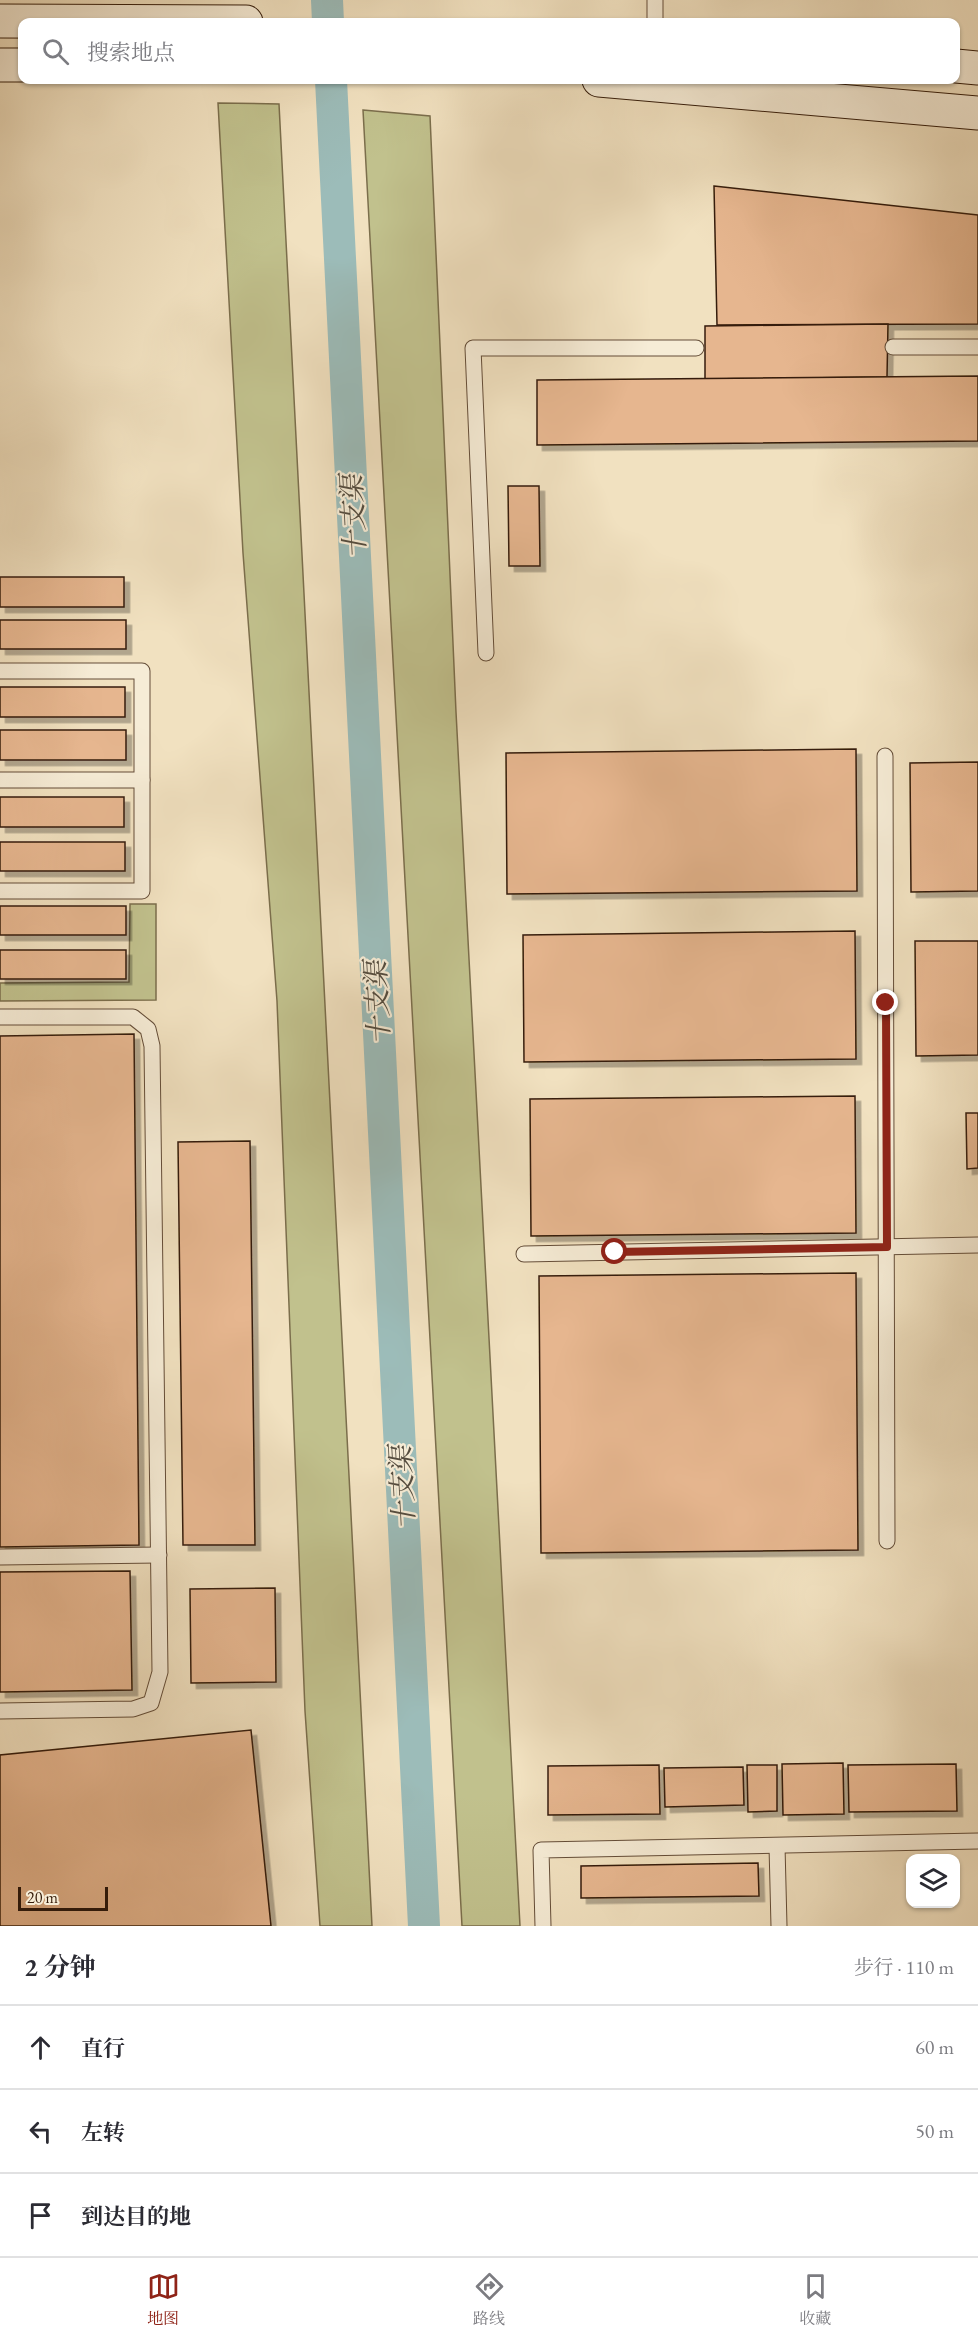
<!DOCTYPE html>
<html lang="zh">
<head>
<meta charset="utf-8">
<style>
	body { margin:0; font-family:"EB Garamond","Noto Serif SC",serif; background:#f7f7f7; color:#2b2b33 }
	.controls { position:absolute; right:18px; bottom:18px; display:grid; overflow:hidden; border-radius:12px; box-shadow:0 2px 4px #0004 }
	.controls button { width:54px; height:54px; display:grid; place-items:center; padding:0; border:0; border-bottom:2px solid #e1e1e2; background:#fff; color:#2b2b33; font:30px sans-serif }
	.scale { position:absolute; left:18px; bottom:15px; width:90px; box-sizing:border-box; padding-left:6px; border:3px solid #351c0a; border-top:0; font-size:16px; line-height:21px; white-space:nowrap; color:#351c0a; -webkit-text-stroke:4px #f6ecd6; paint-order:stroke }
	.stop { position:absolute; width:18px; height:18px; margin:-14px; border:4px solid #8f2418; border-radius:50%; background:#fff }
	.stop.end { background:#8f2418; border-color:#fff; box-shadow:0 2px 6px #0008 }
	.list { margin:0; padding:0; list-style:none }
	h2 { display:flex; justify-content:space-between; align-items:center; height:78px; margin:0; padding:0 24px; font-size:26px }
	h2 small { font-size:20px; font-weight:400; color:#7c7c81 }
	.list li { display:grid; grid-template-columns:39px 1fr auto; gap:18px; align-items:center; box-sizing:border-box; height:84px; padding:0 24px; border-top:2px solid #e1e1e2 }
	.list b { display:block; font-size:22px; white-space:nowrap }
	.list em { font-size:20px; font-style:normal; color:#7c7c81 }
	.icon { flex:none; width:33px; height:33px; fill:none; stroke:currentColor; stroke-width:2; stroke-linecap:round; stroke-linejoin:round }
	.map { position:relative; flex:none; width:978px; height:1926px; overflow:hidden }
	.search { position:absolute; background:#fff; box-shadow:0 2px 4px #0004; left:18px; right:18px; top:18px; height:66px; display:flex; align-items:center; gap:15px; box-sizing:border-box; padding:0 21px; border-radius:12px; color:#7c7c81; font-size:22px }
	.sheet { height:330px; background:#fff }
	nav { display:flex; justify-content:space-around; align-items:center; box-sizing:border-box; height:84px; border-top:2px solid #e1e1e2; background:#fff; font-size:16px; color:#7c7c81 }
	nav a { display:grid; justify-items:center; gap:3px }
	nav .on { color:#8f2418 }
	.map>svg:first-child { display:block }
</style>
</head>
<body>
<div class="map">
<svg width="978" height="1926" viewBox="0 0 978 1926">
	<defs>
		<filter id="shadow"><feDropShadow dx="5.5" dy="5.5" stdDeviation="0" flood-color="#0004"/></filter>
	</defs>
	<rect width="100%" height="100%" fill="#f1e1c0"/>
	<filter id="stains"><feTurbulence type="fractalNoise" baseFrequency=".00333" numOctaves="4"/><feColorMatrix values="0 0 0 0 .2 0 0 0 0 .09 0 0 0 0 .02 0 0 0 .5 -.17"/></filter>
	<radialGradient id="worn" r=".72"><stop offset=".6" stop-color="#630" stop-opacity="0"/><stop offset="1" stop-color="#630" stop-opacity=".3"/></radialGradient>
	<g fill="#c1c18d" stroke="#7b6e4c" stroke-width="1.5">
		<path d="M218,103l61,1 93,1822h-52l-15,-215 -28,-710 -34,-448z"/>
		<path d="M363,110l67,6 26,596 64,1214h-58z"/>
		<path d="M130,904h26v96l-156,1v-18l129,-1z"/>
	</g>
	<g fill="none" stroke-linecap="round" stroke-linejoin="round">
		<g stroke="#9cbcb9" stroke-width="32">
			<path d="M327,0l1,22"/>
			<path d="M331,80l93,1846"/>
		</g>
	</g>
	<g fill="#e6b68f" stroke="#351c0a" stroke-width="1.5" filter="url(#shadow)">
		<path d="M714,186l264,29v109l-261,1z"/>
		<path d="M888,324l-1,53 -182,2v-53z"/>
		<path d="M978,376v65l-441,4v-65z"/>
		<path d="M508,486h31l1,80h-31z"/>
		<rect x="0" y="577" width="124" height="30"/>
		<rect x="0" y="620" width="126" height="29"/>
		<rect x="0" y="687" width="125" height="30"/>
		<rect x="0" y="730" width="126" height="30"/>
		<path d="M856,749l1,142 -350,3 -1,-141z"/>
		<path d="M978,762v129l-67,1 -1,-129z"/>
		<rect x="0" y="797" width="124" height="30"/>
		<rect x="0" y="842" width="125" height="29"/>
		<rect x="0" y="906" width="126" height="29"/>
		<path d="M855,931l1,128 -332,3 -1,-127z"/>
		<path d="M915,941h63v114l-62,1z"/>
		<rect x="0" y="950" width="126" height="29"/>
		<path d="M134,1034l5,511 -139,2v-511z"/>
		<path d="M855,1096l1,137 -325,3 -1,-137z"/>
		<path d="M966,1113h12v55l-11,1z"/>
		<path d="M250,1141l5,404h-72l-5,-403z"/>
		<path d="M856,1273l2,277 -317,3 -2,-277z"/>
		<path d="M130,1571l2,119 -132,2v-120z"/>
		<path d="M275,1588l1,94 -85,1 -1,-94z"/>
		<path d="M251,1730l20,196h-271v-171z"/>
		<path d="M843,1763l1,51 -61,1 -1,-51z"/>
		<path d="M956,1764l1,47 -108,1 -1,-47z"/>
		<path d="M659,1765l1,49 -112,1v-49z"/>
		<path d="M747,1765h30v46l-29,1z"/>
		<path d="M743,1767l1,38 -79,2 -1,-39z"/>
		<path d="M758,1863l1,33 -178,2v-32z"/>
	</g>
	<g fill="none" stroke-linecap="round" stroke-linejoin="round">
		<g stroke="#644d38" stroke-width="17">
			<g id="lane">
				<path d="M655,0v22"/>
				<path d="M893,347h85"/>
				<path d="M486,653l-13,-305h223"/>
				<path d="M0,671h142v220h-142"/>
				<path d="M885,756l2,785"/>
				<path d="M0,780h142"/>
				<path d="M0,1017h133l15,12 4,17 8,626 -9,31 -18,6 -133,2"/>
				<path d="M524,1254l454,-9"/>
				<path d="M0,1557l159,-2"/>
				<path d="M777,1846l2,80"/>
				<path d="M543,1926l-2,-76 437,-9"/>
			</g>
		</g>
		<g stroke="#351c0a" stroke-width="35">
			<g id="secondary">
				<path d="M0,21l246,1"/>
				<path d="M0,65h22"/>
				<path d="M956,66l22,2"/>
				<path d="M599,80l379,33"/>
			</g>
		</g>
		<use href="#lane" stroke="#f6ecd6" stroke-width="15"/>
		<use href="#secondary" stroke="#f6ecd6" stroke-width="33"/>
	</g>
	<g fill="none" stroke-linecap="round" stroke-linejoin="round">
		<path stroke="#8f2418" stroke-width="8" d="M615,1252l272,-5 -1,-244"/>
	</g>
	<g text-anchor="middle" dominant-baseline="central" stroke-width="4.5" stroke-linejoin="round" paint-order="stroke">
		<g font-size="28" font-style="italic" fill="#544c3f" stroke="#f6ecd6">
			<text transform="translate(353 517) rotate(-93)">十支渠</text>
			<text transform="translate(377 1003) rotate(-93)">十支渠</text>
			<text transform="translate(402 1488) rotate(-93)">十支渠</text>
		</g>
	</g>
	<rect width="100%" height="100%" filter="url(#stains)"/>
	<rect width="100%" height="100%" fill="url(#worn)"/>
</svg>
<div class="controls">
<button><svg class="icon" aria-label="layers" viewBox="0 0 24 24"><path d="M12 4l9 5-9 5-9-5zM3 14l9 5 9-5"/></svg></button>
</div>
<div class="scale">20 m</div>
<div class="stop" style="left:615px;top:1252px"></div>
<div class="stop end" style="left:886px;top:1003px"></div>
<div class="search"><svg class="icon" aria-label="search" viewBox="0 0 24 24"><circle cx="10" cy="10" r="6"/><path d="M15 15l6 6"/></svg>搜索地点</div>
</div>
<section class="sheet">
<h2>2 分钟<small>步行 · 110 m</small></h2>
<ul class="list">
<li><svg class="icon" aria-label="ahead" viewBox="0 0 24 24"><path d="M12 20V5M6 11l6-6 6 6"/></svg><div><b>直行</b></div><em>60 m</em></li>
<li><svg class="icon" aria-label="left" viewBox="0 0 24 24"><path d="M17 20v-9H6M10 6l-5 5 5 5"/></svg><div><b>左转</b></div><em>50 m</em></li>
<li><svg class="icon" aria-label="arrive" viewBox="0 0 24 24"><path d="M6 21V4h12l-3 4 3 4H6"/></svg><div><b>到达目的地</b></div></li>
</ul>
</section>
<nav>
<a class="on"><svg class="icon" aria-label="map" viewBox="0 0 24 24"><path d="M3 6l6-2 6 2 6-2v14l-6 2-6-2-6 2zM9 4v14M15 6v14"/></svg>地图</a>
<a><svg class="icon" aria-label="directions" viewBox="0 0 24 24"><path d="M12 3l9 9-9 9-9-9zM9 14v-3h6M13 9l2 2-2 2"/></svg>路线</a>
<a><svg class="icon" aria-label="saved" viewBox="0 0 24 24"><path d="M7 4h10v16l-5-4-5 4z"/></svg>收藏</a>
</nav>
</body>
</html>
